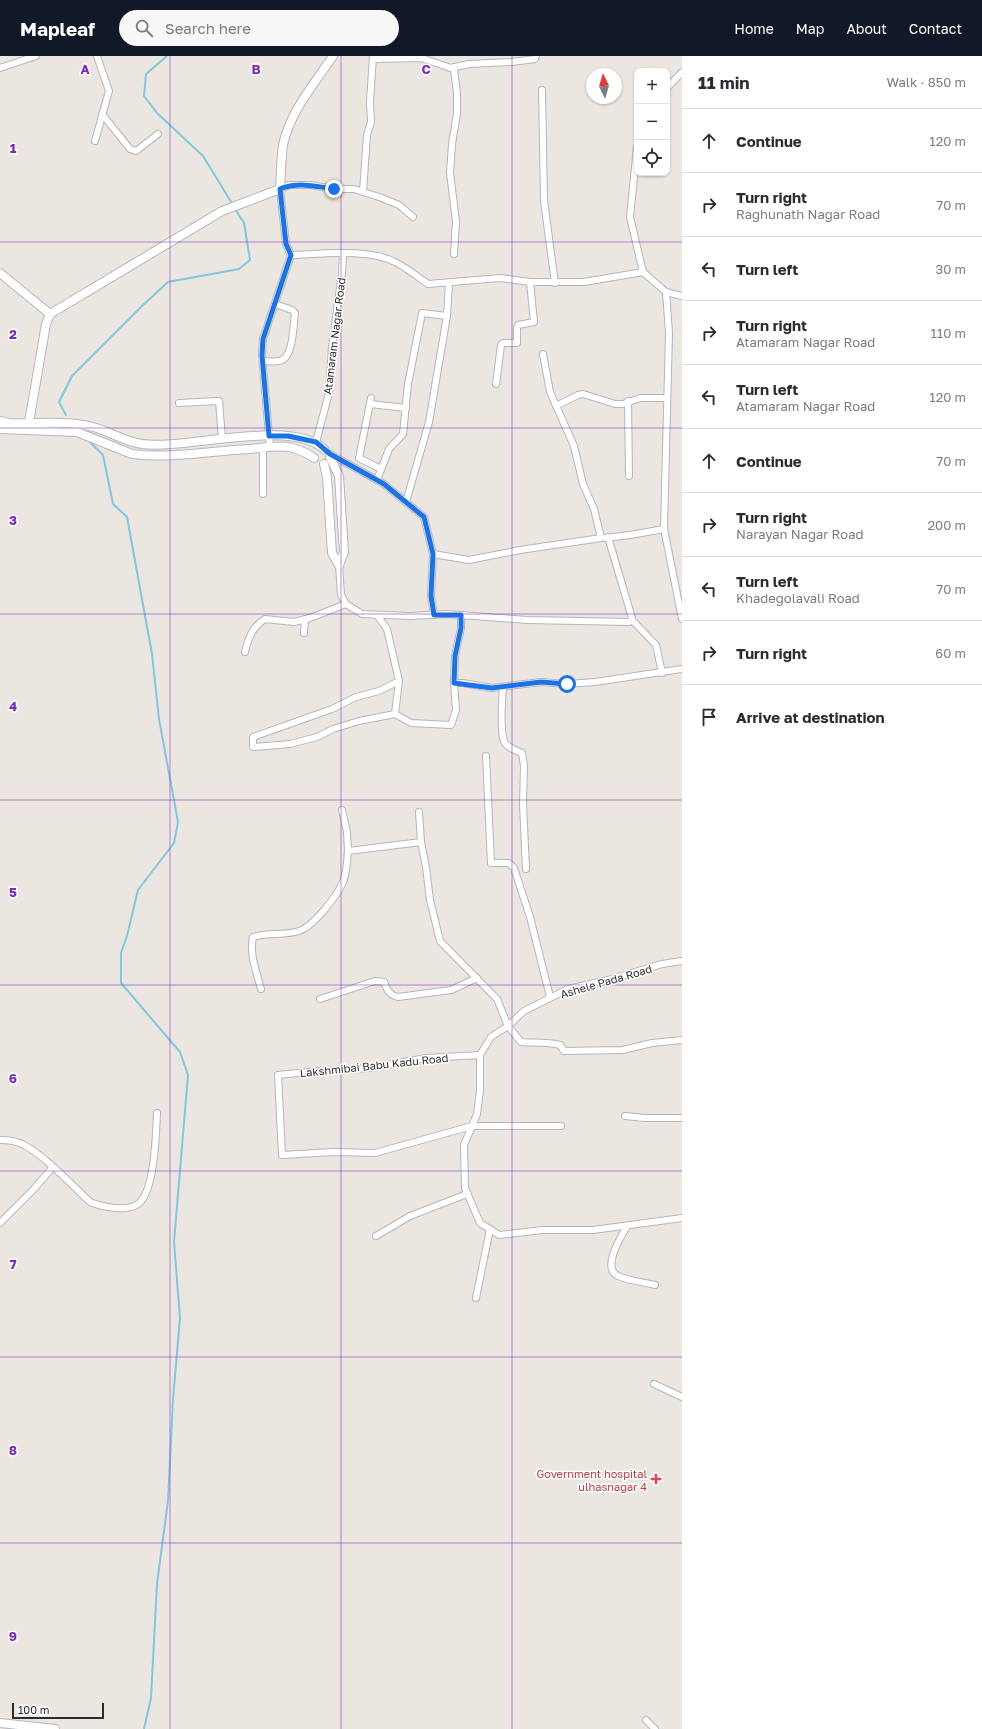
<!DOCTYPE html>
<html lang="en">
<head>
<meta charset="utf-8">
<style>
	body { margin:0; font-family:"Golos Text",sans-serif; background:#f7f7f7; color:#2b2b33 }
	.controls { position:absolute; right:12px; top:12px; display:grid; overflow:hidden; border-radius:8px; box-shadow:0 1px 3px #0004 }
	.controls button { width:36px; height:36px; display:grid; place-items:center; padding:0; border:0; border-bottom:1px solid #e1e1e2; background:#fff; color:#2b2b33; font:20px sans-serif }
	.compass { position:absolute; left:586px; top:12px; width:36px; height:36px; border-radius:50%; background:#fff; box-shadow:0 1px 3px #0004; rotate:355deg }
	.scale { position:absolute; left:12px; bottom:10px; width:92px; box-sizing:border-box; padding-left:4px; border:2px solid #2c2c2c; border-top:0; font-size:11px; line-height:14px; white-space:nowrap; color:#2c2c2c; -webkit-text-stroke:3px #fff; paint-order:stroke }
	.stop { position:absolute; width:12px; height:12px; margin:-9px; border:3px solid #1a73e8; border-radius:50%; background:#fff }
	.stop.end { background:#1a73e8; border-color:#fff; box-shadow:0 1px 4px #0008 }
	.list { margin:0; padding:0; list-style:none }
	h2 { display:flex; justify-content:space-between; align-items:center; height:52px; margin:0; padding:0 16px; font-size:17px }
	h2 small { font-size:13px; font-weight:400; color:#7c7c81 }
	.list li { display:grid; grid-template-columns:26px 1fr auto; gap:12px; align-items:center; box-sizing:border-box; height:64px; padding:0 16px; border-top:1px solid #e1e1e2 }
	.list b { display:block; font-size:15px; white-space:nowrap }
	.list p { margin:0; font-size:13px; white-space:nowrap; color:#7c7c81 }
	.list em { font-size:13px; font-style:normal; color:#7c7c81 }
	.icon { flex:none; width:22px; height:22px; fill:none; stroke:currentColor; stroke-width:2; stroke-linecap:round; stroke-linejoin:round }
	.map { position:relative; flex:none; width:682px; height:1673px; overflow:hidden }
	header { display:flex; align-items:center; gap:24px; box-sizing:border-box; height:56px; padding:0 20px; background:#111827; color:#fff }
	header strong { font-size:19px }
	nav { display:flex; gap:22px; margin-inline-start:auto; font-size:14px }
	.search { width:280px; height:36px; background:#f7f7f7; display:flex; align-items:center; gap:10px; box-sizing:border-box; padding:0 14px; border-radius:22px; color:#7c7c81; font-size:15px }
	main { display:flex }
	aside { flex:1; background:#fff }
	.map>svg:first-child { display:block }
</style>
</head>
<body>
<header>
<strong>Mapleaf</strong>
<div class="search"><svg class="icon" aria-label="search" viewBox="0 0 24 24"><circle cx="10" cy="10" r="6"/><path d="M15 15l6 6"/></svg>Search here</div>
<nav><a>Home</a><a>Map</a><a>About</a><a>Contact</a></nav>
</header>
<main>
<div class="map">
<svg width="682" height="1673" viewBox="0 0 682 1673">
	<rect width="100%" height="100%" fill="#ece6e0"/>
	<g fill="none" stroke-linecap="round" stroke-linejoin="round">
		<g stroke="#80c8e1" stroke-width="2">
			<path d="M167,0l-21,18 -2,22 13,17 46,43 30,49"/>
			<path d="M66,359l-7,-13 13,-26 70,-70 26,-24 71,-13 11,-9 -6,-37 -9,-14"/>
			<path d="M90,386l13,13 10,49 14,13 25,137 7,65 19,103 -4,21 -36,47 -11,46 -6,17v30l59,69 8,23 -14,167 6,76 -7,81 -5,102 -11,83 -6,114 -7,31"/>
		</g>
		<g stroke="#b3b6be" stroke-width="8">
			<g id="minor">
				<path d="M374,3l47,-1 33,11 3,24v20l-5,31 -2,29 6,48 -2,33"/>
				<path d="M0,12l36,-12"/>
				<path d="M450,12l19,-4 43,-2 23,-3 1,-3"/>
				<path d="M667,32l15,-16"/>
				<path d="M542,34l2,111 11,82"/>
				<path d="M102,58l28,35 6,2 22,-17"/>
				<path d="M95,85l14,-50 -12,-35"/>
				<path d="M637,91l-7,70 13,55 23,20 3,41 -5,196 18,90"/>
				<path d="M363,136l4,-57 4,-13 -1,-20 3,-46"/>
				<path d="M413,161l-14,-12 -20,-8 -25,-8h-20l-23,-4h-22l-9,4 6,55 5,11c30,-1 79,-7 106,8 11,6 21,14 31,21l72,-6 30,4h54l59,-10"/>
				<path d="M666,236l16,4"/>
				<path d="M263,305c5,0 11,1 16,0 15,-2 14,-36 16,-48l-3,-3 -17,-6"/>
				<path d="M496,328l5,-39 2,-2h14v-15l1,-3 16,-3 -4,-40"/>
				<path d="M371,342l-12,60 22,11"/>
				<path d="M628,345l1,75"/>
				<path d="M179,347l40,-2 3,38"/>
				<path d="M370,348l36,4"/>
				<path d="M556,350l22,-11 5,-1 32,10h8l17,-6h27"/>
				<path d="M316,386l13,-49 3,-46 10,-74 1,-20"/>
				<path d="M270,391l-8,-92 1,-16 28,-84"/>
				<path d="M263,392v46"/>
				<path d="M330,398l54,30 40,33 9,37 -2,42 3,19"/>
				<path d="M377,424l12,-31 14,-15 5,-50 14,-71 25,3"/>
				<path d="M406,446l23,-80 18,-106 2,-33"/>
				<path d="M605,482l25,-3 34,-6"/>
				<path d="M433,498l36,6 51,-10 81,-12 -7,-29 -11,-25 -9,-38 -24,-54 -7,-38"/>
				<path d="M339,509l2,30 5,9 16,10 48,2 37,-2 80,6 103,2 2,-4 -24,-81"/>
				<path d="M377,559l10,14 12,52 -4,33 -36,7 -26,8 -16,8 -27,7 -37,3v-10l79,-28 24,-12 23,-6 20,-10"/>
				<path d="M632,564l24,25 6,28"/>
				<path d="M304,577l1,-14"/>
				<path d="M245,596c3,-13 7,-25 20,-33l29,3 16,-4 36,-14"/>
				<path d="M454,627h9l29,5 49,-6 26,2 28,-2 87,-13"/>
				<path d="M503,631c-1,13 -3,43 1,54 3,7 11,9 18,12l2,13 -1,38 3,65"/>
				<path d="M395,658l16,9 40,2 5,-15 -2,-27 1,-27 6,-28v-13"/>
				<path d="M486,700l5,107h18l5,5 16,49 20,80"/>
				<path d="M342,754l5,22 1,19 73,-9 5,25 4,33 10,41 57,58 11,27 13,16c12,1 27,0 39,3l4,6 59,-1 29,-7 30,-3"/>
				<path d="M419,756l2,30"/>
				<path d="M261,933c-4,-16 -12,-35 -8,-52 15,-5 31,-1 46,-6 15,-5 38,-35 44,-49 4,-10 4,-20 5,-31"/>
				<path d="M320,943l55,-18 9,1c3,8 5,13 14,15l53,-7 26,-12"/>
				<path d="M480,999l-54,3 -56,10 -52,3 -40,4 4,80 51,-3 42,1 97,-27h89"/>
				<path d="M480,999v35l-3,24 -13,31 1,43 15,35 19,12 44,-5h50l89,-12"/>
				<path d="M480,999l11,-18 17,-11 16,-15 44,-22 40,-9 54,-16 20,-3"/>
				<path d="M625,1060l20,2h37"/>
				<path d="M0,1084c8,0 17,1 24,5 21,11 48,40 66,57 12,5 37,10 48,2 17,-12 18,-71 19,-91"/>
				<path d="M0,1167l33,-33 19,-22"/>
				<path d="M627,1170c-6,11 -26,42 -9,50 11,5 25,6 37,9"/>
				<path d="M376,1180l34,-20 57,-22"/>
				<path d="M476,1242l14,-69"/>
				<path d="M654,1328l28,13"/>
				<path d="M646,1664l9,9"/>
			</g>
		</g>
		<g stroke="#b3b6be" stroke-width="10">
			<g id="tertiary">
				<path d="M0,217l50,41 172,-103 58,-22c1,-14 1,-30 3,-44 7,-33 31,-61 50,-89"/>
				<path d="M0,365l8,2c28,1 58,-3 85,4 16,4 32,15 49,17 44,6 149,-26 182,5"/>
				<path d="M28,372l18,-104 4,-10"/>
				<path d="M0,373l77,3 55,22c38,5 78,-3 117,-5 12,-1 27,-4 40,-2 8,2 18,6 25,11"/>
				<path d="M330,401l9,19 5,76 -5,13"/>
				<path d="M324,408l3,13 5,76 7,12"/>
				<path d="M0,1667l55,6"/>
			</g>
		</g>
		<use href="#minor" stroke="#fff" stroke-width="6"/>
		<use href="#tertiary" stroke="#fff" stroke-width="8"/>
	</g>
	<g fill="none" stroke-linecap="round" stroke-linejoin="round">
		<path stroke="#1a73e8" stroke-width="5" d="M334,133c-18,-3 -37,-7 -54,0l6,55 5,11 -28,84 -1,16 7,81h19l28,6 14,12 54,30 40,33 9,37 -2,42 3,19h27v13l-6,28 -1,27 38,5 49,-6 26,2"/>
	</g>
	<path fill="none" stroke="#7b2cbf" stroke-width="1" stroke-opacity="0.55" d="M170,0v1673M341,0v1673M512,0v1673M0,186h682M0,372h682M0,558h682M0,744h682M0,929h682M0,1115h682M0,1301h682M0,1487h682"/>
	<path fill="#e0444e" stroke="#fff" stroke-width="1.5" d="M654 1417h4v4h4v4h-4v4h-4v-4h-4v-4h4z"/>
	<g text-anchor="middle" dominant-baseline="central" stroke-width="3" stroke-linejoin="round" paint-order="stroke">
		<g font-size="11" fill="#2c2c2c" stroke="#fff">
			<text transform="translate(334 280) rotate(-83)">Atamaram Nagar Road</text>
			<text transform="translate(606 925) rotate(-16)">Ashele Pada Road</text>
			<text transform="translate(374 1009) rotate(-6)">Lakshmibai Babu Kadu Road</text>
		</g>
		<g font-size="11" fill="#be3a42" stroke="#fff" text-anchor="end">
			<text x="647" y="1417">Government hospital<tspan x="647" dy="13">ulhasnagar 4</tspan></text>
		</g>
	</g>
	<g font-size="13" text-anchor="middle" font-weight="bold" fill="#7b2cbf" stroke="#fff" stroke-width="3" stroke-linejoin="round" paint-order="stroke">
		<text x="85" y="18">A</text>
		<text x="256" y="18">B</text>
		<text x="426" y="18">C</text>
		<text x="13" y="97">1</text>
		<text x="13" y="283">2</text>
		<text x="13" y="469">3</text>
		<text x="13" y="655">4</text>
		<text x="13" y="841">5</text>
		<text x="13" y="1027">6</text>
		<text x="13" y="1213">7</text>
		<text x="13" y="1399">8</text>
		<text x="13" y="1585">9</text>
	</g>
</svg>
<div class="controls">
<button>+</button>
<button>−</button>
<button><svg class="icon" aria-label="locate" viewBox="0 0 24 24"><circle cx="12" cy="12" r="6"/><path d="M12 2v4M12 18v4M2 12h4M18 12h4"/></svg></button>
</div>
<svg class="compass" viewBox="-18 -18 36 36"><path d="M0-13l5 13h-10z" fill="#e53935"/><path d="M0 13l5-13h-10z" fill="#7c7c81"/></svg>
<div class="scale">100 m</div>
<div class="stop" style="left:567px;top:628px"></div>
<div class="stop end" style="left:334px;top:133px"></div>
</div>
<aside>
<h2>11 min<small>Walk · 850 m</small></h2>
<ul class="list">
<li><svg class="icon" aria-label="ahead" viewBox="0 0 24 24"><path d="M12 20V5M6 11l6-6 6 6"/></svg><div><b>Continue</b></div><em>120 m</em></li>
<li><svg class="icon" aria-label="right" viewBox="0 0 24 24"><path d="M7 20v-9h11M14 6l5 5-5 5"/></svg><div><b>Turn right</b><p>Raghunath Nagar Road</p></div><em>70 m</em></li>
<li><svg class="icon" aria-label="left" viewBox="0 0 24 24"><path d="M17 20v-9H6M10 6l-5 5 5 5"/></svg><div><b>Turn left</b></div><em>30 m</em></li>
<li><svg class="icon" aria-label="right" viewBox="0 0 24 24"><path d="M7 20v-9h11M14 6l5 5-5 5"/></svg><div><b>Turn right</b><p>Atamaram Nagar Road</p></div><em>110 m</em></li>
<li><svg class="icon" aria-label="left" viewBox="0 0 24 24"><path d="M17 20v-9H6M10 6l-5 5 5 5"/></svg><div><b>Turn left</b><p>Atamaram Nagar Road</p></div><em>120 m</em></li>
<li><svg class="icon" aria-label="ahead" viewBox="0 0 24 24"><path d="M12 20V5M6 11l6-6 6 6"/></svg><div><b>Continue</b></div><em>70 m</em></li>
<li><svg class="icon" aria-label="right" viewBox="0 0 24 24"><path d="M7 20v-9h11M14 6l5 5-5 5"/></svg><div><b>Turn right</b><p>Narayan Nagar Road</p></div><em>200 m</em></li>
<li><svg class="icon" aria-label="left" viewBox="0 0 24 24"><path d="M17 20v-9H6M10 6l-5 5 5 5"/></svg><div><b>Turn left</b><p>Khadegolavali Road</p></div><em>70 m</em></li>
<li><svg class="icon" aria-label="right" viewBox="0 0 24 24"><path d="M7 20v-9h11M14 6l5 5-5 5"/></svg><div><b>Turn right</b></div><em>60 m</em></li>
<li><svg class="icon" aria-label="arrive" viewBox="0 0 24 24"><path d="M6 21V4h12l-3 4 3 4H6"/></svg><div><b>Arrive at destination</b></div></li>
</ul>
</aside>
</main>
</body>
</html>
